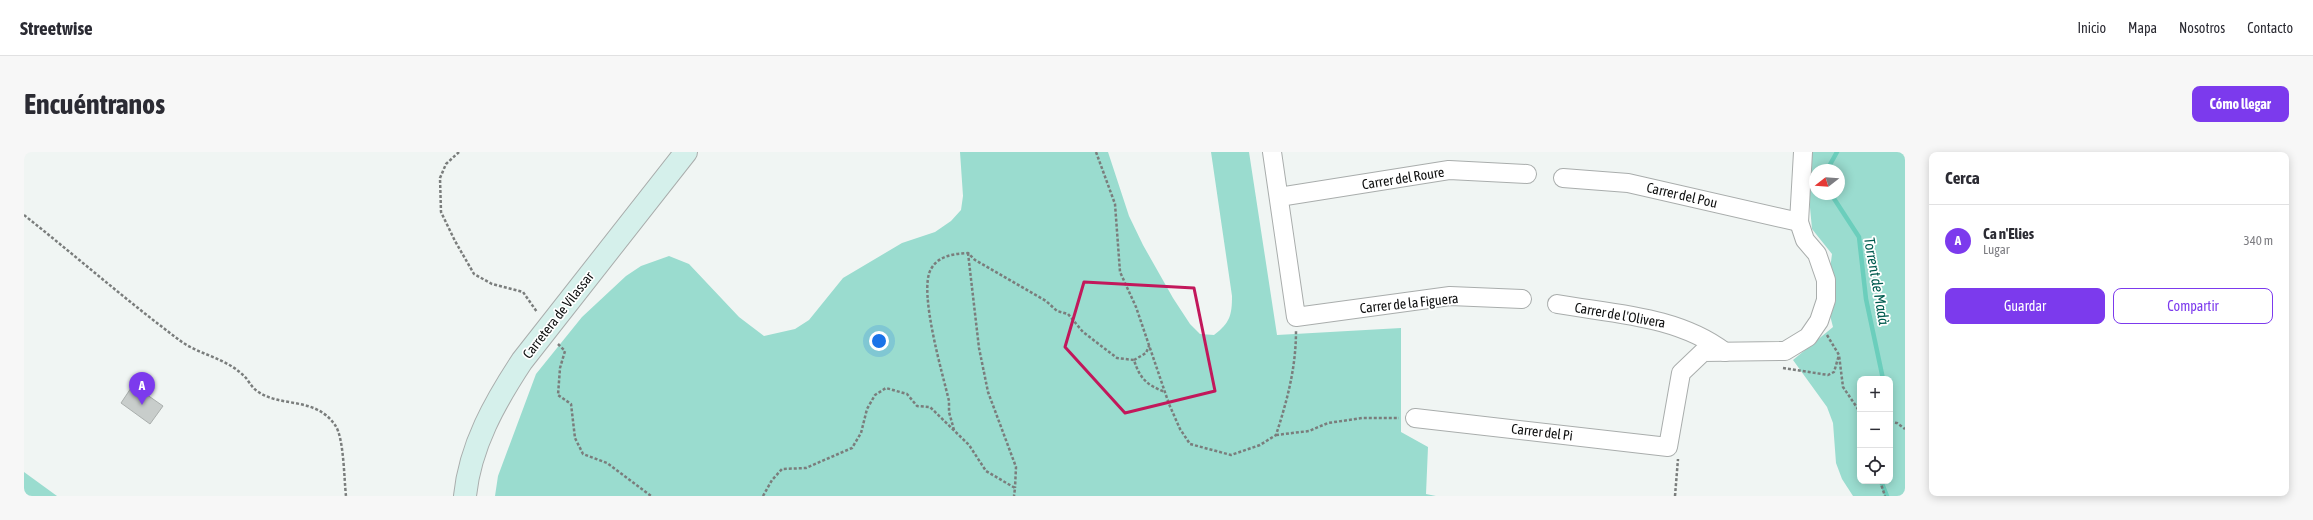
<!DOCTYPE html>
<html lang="es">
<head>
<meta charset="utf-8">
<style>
	body { margin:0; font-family:"Asap Condensed",sans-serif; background:#f7f7f7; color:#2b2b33 }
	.controls { position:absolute; right:12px; bottom:12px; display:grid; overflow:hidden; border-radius:8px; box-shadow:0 2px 10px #0003 }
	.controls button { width:36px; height:36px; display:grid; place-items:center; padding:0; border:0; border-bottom:1px solid #e1e1e2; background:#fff; color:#2b2b33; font:20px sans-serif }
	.compass { position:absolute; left:1785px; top:12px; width:36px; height:36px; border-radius:50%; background:#fff; box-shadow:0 2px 10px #0003; rotate:253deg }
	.you { position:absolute; left:855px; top:189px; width:14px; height:14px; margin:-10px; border:3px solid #fff; border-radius:50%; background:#1a73e8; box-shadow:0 0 0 6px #1a73e833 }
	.badge { display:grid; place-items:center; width:26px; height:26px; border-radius:50%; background:#7c3aed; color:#fff; font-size:13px; font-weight:700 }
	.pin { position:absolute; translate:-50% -33px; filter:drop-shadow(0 1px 2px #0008) }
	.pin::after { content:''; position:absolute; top:21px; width:14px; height:12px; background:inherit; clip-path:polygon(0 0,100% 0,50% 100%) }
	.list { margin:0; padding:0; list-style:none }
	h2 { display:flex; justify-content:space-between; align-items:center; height:52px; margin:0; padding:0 16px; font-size:17px }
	h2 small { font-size:13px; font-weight:400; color:#7c7c81 }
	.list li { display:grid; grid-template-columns:26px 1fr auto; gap:12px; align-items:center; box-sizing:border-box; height:72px; padding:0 16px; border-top:1px solid #e1e1e2 }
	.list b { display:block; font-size:15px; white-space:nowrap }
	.list p { margin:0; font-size:13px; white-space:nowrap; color:#7c7c81 }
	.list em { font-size:13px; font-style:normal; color:#7c7c81 }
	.actions { display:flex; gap:8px; padding:12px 16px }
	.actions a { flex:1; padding:9px 0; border:1px solid #7c3aed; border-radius:8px; text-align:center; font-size:14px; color:#7c3aed }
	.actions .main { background:#7c3aed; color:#fff }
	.icon { flex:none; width:22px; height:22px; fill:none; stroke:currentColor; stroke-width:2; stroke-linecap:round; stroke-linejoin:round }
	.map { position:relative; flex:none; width:1881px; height:344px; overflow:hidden; border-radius:8px }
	header { display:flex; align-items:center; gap:24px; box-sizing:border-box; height:56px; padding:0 20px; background:#fff; border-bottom:1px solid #e1e1e2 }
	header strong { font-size:19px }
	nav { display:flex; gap:22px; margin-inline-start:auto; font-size:14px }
	.intro { display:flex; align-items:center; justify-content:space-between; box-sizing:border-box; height:96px; padding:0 24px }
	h1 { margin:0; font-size:28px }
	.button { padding:10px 18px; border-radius:8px; background:#7c3aed; color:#fff; font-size:14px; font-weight:700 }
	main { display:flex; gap:24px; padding:0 24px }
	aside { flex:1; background:#fff; border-radius:8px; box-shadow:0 2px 10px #0003 }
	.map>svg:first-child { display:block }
</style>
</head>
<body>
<header>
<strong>Streetwise</strong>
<nav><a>Inicio</a><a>Mapa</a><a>Nosotros</a><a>Contacto</a></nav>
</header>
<div class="intro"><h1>Encuéntranos</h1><a class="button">Cómo llegar</a></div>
<main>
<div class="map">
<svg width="1881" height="344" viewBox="0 0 1881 344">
	<rect width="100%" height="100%" fill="#f0f5f3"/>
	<g fill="#9adccf" fill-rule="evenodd">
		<path d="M936,0h148l21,64 14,29 30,53 17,26 10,10 14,1c16,-12 18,-20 18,-39l-21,-144h38l28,183 124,-7v104l27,15 -2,47 10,2h-941l3,-20 38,-102 46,-57 44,-41 15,-10 28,-10 20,8 50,53 25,19 31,-7 14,-9 34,-42 59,-35 33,-11 16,-11 10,-11 2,-14z"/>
		<path d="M1786,0h95v344h-52l-11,-17 -6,-16 -3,-40 -6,-16 -34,-47 40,-33 -7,-27 6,-46 -20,-25 -4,-43zM1791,18h24v24h-24zM1836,227h30v102h-30z"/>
		<path d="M0,320l33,24h-33z"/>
	</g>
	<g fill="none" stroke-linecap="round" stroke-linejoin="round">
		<g stroke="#6bcebc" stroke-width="4.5">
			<path d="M1803,18l10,-18"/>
			<path d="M1807,42l28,43 7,62 17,80"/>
			<path d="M1857,329l6,15"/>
		</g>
	</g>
	<path fill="#c8cdcb" stroke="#aaafad" d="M109,233l30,21 -13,18 -29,-21z"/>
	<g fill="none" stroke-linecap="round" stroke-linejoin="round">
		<g stroke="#a9adac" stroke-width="20">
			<g id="street">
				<path d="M1248,0l24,165 154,-21 72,3"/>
				<path d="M1539,26l65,5 171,39"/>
				<path d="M1255,45l170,-27 78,4"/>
				<path d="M1533,152c57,10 121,12 168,48"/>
				<path d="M1391,266l253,29 13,-74 22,-21 82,-1 23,-14 11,-16 7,-21v-20l-9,-26 -12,-14 -6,-18 4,-70"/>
			</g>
		</g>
		<g stroke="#a9adac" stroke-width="24">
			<path id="secondary" d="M441,344c5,-50 30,-94 57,-135l164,-209"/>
		</g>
		<g stroke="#7a7d7c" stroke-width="2.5" stroke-dasharray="3 2" stroke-linecap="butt">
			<path d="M435,0l-13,12 -6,14 1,34 14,29 19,33 18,10 31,8 14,20"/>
			<path d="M1072,0l19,52 5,68 16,35 33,97 11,25 10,15 41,11 29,-10 16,-10c11,-34 20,-67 20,-104"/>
			<path d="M0,63c53,42 104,87 158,127 19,13 43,16 61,33 5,4 8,12 14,16 23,17 58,5 78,34 9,12 9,54 11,71"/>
			<path d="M944,101l11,95 9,44 28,75 -1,21"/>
			<path d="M1803,183l12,20 4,32 17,25"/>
			<path d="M534,192l7,7 -5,17 -2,27 13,9 4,34 8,16 24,9 44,33"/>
			<path d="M1110,208l12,-7 3,-7"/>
			<path d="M1759,216l45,7 6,-3 5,-17"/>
			<path d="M1866,270l7,1 8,6"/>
			<path d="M930,278l-5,-18v-11c-6,-26 -31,-110 -18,-132 8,-14 23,-15 37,-16l7,7 71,41 11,10 11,3 15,18 34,26 17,2c6,19 13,25 31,32"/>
			<path d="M1252,283l33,-4 19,-8 34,-5h37"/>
			<path d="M1856,329l5,15"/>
			<path d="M739,344l9,-16 10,-11 24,-1 46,-20 9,-15 6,-24 8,-14 11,-7 21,6 10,12 13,1 39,38 17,26 29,17 -1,8"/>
			<path d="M1651,344l3,-37"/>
		</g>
		<use href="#street" stroke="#fff" stroke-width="18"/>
		<use href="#secondary" stroke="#d5f0eb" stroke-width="22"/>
	</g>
	<path fill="none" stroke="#c2185b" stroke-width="3" stroke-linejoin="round" d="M1060,130l110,6 21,103 -90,22 -60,-66z"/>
	<g text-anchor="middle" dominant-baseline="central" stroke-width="3.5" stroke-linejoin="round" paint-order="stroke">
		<g font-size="14" fill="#0d0e0e" stroke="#fff">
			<text transform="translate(1379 26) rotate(-9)">Carrer del Roure</text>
			<text transform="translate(1658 43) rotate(13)">Carrer del Pou</text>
			<text transform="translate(1385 151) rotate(-6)">Carrer de la Figuera</text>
			<text transform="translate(534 163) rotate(-52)">Carretera de Vilassar</text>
			<text transform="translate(1596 163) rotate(10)">Carrer de l'Olivera</text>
			<text transform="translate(1518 280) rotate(7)">Carrer del Pi</text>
		</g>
		<g font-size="15" font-style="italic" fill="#005b4f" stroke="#fff">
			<text transform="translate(1853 129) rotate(80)">Torrent de Madà</text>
		</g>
	</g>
</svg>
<div class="controls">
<button>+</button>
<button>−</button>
<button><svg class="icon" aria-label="locate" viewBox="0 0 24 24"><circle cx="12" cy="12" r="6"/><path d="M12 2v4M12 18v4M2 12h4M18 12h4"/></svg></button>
</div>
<svg class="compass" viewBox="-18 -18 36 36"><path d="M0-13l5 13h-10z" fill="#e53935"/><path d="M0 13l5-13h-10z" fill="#7c7c81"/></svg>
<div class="you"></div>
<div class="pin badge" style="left:118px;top:253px">A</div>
</div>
<aside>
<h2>Cerca<small></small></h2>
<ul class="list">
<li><span class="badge">A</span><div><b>Ca n'Elies</b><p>Lugar</p></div><em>340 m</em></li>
</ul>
<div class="actions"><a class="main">Guardar</a><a>Compartir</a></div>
</aside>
</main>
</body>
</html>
